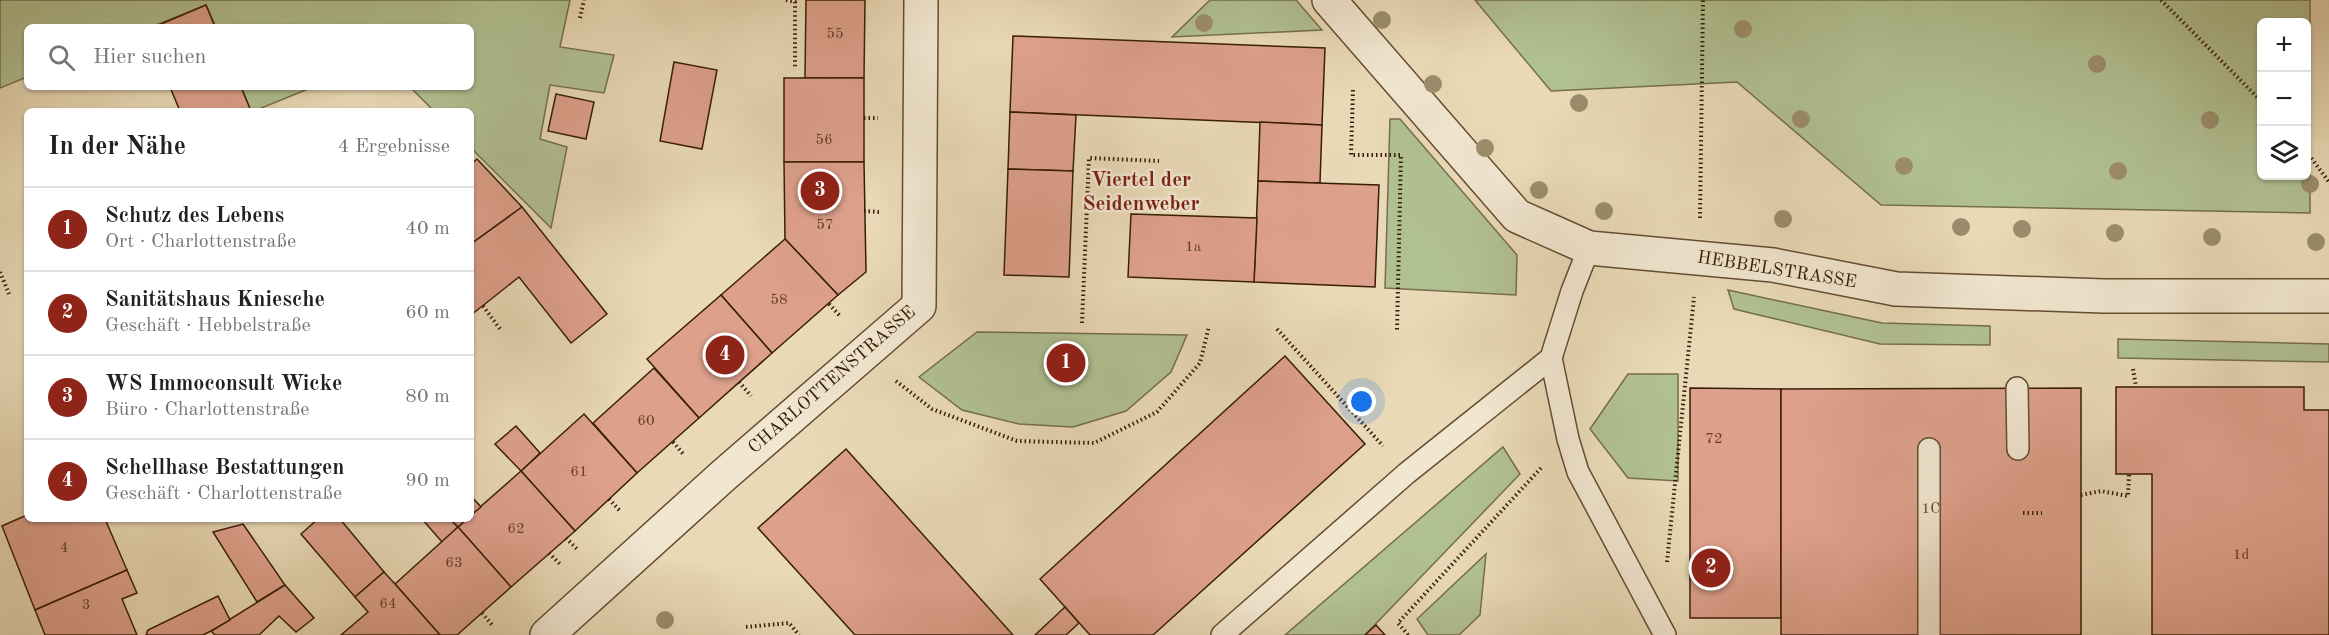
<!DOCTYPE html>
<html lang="de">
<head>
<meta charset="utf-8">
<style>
	body { margin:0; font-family:"Old Standard TT",serif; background:#f2f2f2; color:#202124 }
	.controls { position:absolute; right:18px; top:18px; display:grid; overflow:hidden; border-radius:9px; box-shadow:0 2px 4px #0004 }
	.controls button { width:54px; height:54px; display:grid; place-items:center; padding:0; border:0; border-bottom:2px solid #e0e0e0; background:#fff; color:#202124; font:30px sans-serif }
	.you { position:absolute; left:1362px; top:402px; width:21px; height:21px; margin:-15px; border:4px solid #fff; border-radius:50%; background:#1a73e8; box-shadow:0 0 0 9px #1a73e833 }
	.badge { display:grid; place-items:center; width:39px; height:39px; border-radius:50%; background:#8f2418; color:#fff; font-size:20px; font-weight:700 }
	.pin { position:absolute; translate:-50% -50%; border:3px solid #fff; box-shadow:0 2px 6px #0006 }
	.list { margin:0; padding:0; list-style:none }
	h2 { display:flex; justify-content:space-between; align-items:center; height:78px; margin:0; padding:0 24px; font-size:26px }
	h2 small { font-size:20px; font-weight:400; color:#757577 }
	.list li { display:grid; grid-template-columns:39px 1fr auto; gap:18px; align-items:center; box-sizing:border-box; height:84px; padding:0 24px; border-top:2px solid #e0e0e0 }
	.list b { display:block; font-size:22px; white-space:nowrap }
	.list p { margin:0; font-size:20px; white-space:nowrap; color:#757577 }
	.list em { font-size:20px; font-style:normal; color:#757577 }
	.icon { flex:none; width:33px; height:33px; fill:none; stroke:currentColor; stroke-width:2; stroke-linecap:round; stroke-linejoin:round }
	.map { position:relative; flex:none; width:2329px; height:635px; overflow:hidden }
	.search { position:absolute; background:#fff; box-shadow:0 2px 4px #0004; left:24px; top:24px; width:450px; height:66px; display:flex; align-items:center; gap:15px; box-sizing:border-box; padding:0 21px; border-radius:9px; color:#757577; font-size:22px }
	.panel { position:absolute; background:#fff; box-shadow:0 2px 4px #0004; left:24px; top:108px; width:450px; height:414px; border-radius:9px }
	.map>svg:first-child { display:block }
</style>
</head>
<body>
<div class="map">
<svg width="2329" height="635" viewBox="0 0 2329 635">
	<rect width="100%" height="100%" fill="#e9d9b6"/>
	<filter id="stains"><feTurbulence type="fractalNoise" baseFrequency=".00333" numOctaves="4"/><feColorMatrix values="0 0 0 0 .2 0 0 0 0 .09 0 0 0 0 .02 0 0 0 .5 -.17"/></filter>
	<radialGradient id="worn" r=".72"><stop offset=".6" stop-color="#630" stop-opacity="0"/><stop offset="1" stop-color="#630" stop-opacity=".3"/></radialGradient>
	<g fill="#b1c092" stroke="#746e4c" stroke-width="1.5" fill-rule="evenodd">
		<path d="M0,0h570l-10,47 54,8 -10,38 -54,-8 -10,54 27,8 -16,81 -80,-80v-37h-37l-24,-24h61v-60h-255l-10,-22 -55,22h-124v50l-27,11z"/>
		<path d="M1210,0h86l26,30 -150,7z"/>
		<path d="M1475,0h835v213l-429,-8 -144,-123 -186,9zM2262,22h44v154h-44z"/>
		<path d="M241,87h72l-59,24h-3z"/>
		<path d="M1390,119h10l117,136 -1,40 -131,-7z"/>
		<path d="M1728,290l154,33 108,3v19l-110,-1 -146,-35z"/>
		<path d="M977,332l210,3 -16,37 -45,39 -53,16 -54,-3 -57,-14 -43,-33z"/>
		<path d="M2118,339l211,5v18l-211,-4z"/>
		<path d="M1628,374h50v107l-50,-3 -38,-49z"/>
		<path d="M1503,447l17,27 -155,161h-80z"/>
		<path d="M1486,554l-6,61 -21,20h-31l-11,-16z"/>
	</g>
	<g fill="#dda08b" stroke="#381d06" stroke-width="1.5">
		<path d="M806,0h59l-1,78h-59z"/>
		<path d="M206,5l9,22h-61z"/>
		<path d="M1013,36l312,12 -3,77 -312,-13z"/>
		<path d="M674,62l43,8 -15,79 -42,-8z"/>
		<rect x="784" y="78" width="80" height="84"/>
		<path d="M170,87h71l10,24h-71z"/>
		<path d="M556,94l38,8 -8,37 -38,-8z"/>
		<path d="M1010,112l66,3 -3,56 -65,-2z"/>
		<path d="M1260,122l62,3 -2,58 -62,-2z"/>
		<path d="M477,159l45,48 -51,37v-80z"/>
		<path d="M784,162h80l2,110 -28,23 -53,-56z"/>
		<path d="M1008,169l65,2 -4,106 -65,-2z"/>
		<path d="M1258,181l121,4 -4,102 -121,-5z"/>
		<path d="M522,207l85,107 -36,29 -52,-66 -48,38v-71z"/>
		<path d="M1131,214l126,4 -3,64 -126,-5z"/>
		<path d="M785,239l53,56 -66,58 -51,-58z"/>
		<path d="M721,295l51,58 -73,65 -52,-59z"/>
		<path d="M1285,356l80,88 -212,191h-63l-50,-56z"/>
		<path d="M654,368l45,50 -62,55 -44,-50z"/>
		<path d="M2116,387h188v23h25v225h-177v-161h-36z"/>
		<path d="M1690,388l91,1v229h-91z"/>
		<path d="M2081,388v247h-300v-246z"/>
		<path d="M584,414l53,59 -62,58 -54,-60z"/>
		<path d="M516,426l24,27 -19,18 -26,-27z"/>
		<path d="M846,449l167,186h-158l-97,-107z"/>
		<path d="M521,471l54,60 -64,56 -53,-60 9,-8h4v-4z"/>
		<path d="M471,496l10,11 -10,8z"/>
		<path d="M27,515v4h78l22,51 -92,40 -33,-84z"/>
		<path d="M318,519h22l44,53 -29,25 -54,-63z"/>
		<path d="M422,519h28l8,8 -16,15z"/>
		<path d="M450,519h17l-9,8z"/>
		<path d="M243,524l42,61 -28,17 -44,-70z"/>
		<path d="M458,527l53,60 -54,48h-17l-45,-51z"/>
		<path d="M127,570l10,23 -15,6 15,36h-92l-10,-25z"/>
		<path d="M384,572l11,12 45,51h-99l27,-23 -13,-15z"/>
		<path d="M285,585l29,33 -18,14 -17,-16 -20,19h-44l-4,-4z"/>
		<path d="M218,596l12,24 -19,11 -8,4h-57l2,-5z"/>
		<path d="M1065,607l14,16 -13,12h-31z"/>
		<path d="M1376,625l9,10h-20z"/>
	</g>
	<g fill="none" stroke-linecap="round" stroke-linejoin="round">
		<g stroke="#644c32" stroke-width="24">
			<g id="lane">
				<path d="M1551,358l17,81 10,33 87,163"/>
				<path d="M2017,388l1,61"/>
				<path d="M1929,449v186"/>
				<path d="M1222,635l185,-162 144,-115 21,-67 17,-43"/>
			</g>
		</g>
		<g stroke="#644c32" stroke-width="36">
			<g id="street">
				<path d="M1329,0l188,216 72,32 184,17 123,24 208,7h225"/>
				<path d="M547,635l177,-160 195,-169 2,-306"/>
			</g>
		</g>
		<g stroke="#381d06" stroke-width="4" stroke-dasharray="1.5 3" stroke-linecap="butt">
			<path d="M786,0l9,2v65"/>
			<path d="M2161,0l101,102"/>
			<path d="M580,18l4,-18"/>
			<path d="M1353,90l-2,65h50l-4,175"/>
			<path d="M864,118h14"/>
			<path d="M2306,151l23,31"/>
			<path d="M864,211l15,1"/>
			<path d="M1700,218l3,-218"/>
			<path d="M0,272l9,22"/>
			<path d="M829,304l11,12"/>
			<path d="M483,306l17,23"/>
			<path d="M1082,323l7,-165 70,3"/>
			<path d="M1277,329l106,117"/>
			<path d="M2133,369l3,18"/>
			<path d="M896,381l36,28 85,32 77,2 63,-31 43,-49 9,-37"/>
			<path d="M739,382l12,14"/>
			<path d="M673,442l11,13"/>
			<path d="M2081,495l20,-4 27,5 1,-22"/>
			<path d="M609,499l12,13"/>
			<path d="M2023,513h19"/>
			<path d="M566,538l12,12"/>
			<path d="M549,553l12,12"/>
			<path d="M1667,562l27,-265"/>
			<path d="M482,613l11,13"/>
			<path d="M746,627l43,-4 10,12"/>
			<path d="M1408,635l-10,-12 143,-155"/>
		</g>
		<use href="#lane" stroke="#f1e6d0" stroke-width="21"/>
		<use href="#street" stroke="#f1e6d0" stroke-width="33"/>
	</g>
	<g fill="#9b8d6c">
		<circle cx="1382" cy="20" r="9"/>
		<circle cx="1204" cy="23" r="9"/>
		<circle cx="1743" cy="29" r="9"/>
		<circle cx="2097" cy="64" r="9"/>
		<circle cx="1433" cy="84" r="9"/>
		<circle cx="1579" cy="103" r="9"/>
		<circle cx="1801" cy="119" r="9"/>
		<circle cx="2210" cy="120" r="9"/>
		<circle cx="1485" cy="148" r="9"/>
		<circle cx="1904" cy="166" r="9"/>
		<circle cx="2118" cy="171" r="9"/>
		<circle cx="2310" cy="184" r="9"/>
		<circle cx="1539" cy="190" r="9"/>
		<circle cx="1604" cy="211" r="9"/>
		<circle cx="1783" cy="219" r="9"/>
		<circle cx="1961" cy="227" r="9"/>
		<circle cx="2022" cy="229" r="9"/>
		<circle cx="2115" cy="233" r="9"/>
		<circle cx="2212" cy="237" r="9"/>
		<circle cx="2316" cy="242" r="9"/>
		<circle cx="665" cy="620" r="9"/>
	</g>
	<g text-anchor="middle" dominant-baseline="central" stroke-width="5" stroke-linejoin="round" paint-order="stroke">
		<g font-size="15" fill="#613e27">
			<text x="835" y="34">55</text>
			<text x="824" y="140">56</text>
			<text x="825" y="225">57</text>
			<text x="1193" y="247">1a</text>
			<text x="779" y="300">58</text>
			<text x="646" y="421">60</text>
			<text x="1714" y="439">72</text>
			<text x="579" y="472">61</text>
			<text x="1931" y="509">1C</text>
			<text x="516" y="529">62</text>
			<text x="64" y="548">4</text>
			<text x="2241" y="555">1d</text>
			<text x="454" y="563">63</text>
			<text x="388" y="604">64</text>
			<text x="86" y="605">3</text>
		</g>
		<g font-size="18" fill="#381d06" stroke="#f1e6d0">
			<text transform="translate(1777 270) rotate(9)">HEBBELSTRASSE</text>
			<text transform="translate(832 380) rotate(-41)">CHARLOTTENSTRASSE</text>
		</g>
		<g font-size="21" font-weight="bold" fill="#7a1f14" stroke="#f1e6d0">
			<text x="1141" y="180">Viertel der<tspan x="1141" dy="24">Seidenweber</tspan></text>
		</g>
	</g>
	<rect width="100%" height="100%" filter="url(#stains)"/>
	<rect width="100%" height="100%" fill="url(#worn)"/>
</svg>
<div class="controls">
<button>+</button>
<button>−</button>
<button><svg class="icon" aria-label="layers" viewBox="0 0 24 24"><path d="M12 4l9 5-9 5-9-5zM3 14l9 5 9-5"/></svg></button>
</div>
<div class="you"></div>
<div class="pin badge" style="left:1066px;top:363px">1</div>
<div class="pin badge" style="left:1711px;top:568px">2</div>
<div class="pin badge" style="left:820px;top:191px">3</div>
<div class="pin badge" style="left:725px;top:355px">4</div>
<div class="search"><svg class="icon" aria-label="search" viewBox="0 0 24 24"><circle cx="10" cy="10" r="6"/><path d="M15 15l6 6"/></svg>Hier suchen</div>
<section class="panel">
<h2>In der Nähe<small>4 Ergebnisse</small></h2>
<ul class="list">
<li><span class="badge">1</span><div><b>Schutz des Lebens</b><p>Ort · Charlottenstraße</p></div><em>40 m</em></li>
<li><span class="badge">2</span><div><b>Sanitätshaus Kniesche</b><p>Geschäft · Hebbelstraße</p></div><em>60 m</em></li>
<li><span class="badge">3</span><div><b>WS Immoconsult Wicke</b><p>Büro · Charlottenstraße</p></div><em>80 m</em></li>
<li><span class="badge">4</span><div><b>Schellhase Bestattungen</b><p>Geschäft · Charlottenstraße</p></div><em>90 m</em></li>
</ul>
</section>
</div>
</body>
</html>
